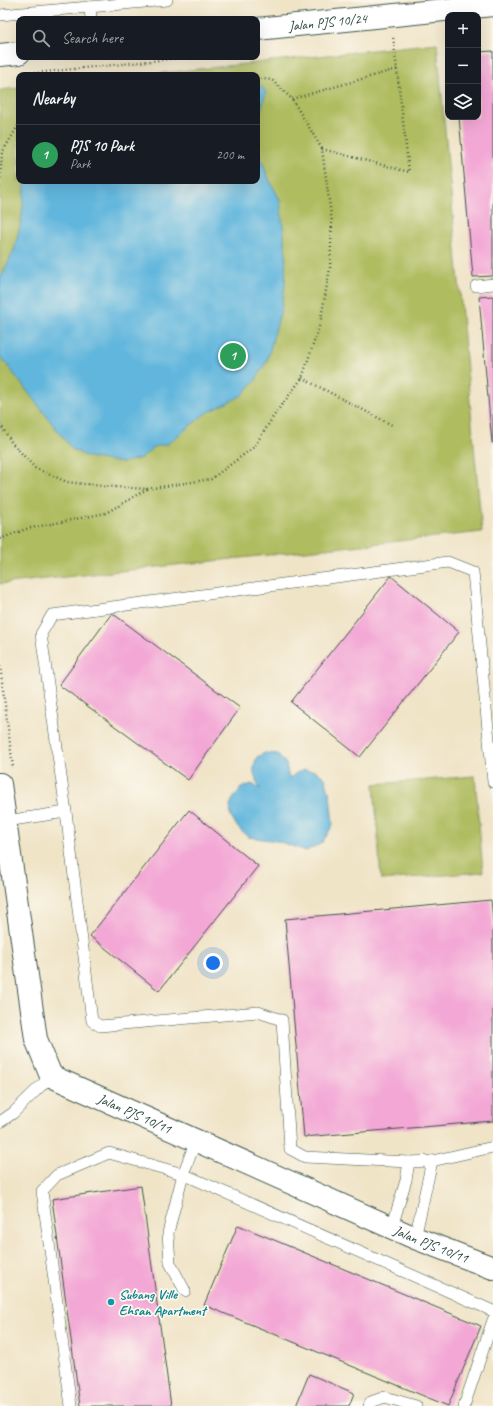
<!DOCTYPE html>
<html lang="en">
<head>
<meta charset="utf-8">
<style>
	body { margin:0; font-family:Caveat,sans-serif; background:#242831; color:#f1f3f6 }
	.controls { position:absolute; right:12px; top:12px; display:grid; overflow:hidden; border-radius:8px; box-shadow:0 4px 16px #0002 }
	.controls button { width:36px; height:36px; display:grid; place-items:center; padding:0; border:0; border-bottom:1px solid #363941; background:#171b24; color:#f1f3f6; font:20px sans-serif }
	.you { position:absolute; left:213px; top:963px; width:14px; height:14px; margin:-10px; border:3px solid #fff; border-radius:50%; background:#1a73e8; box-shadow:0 0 0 6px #1a73e833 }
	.badge { display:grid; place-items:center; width:26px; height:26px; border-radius:50%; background:#db2777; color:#fff; font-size:13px; font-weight:700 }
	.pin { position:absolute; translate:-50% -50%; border:2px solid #fff; box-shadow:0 1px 4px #0006 }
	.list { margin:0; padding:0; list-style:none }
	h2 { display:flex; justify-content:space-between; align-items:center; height:52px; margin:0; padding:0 16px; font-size:17px }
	h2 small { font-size:13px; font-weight:400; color:#9ea1a6 }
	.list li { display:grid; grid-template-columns:26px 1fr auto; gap:12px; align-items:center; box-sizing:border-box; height:60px; padding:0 16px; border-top:1px solid #363941 }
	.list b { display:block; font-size:15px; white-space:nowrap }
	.list p { margin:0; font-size:13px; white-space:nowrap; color:#9ea1a6 }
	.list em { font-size:13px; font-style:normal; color:#9ea1a6 }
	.icon { flex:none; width:22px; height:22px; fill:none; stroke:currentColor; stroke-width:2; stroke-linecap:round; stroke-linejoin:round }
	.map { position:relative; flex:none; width:493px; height:1406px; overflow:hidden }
	.search { position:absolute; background:#171b24; box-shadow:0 4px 16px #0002; left:16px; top:16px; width:244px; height:44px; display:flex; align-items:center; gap:10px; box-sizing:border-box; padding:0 14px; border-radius:8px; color:#9ea1a6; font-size:15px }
	.panel { position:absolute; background:#171b24; box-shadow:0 4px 16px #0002; left:16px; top:72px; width:244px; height:112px; border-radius:8px }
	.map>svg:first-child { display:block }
</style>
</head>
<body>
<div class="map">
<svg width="493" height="1406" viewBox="0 0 493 1406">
	<rect width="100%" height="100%" fill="#fbf7ec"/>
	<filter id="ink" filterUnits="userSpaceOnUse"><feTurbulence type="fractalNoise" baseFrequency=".025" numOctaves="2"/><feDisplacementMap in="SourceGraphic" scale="8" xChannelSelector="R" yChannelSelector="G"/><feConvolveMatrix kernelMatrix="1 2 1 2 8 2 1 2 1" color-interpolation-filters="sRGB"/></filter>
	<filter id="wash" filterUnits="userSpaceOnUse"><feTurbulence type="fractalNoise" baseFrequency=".012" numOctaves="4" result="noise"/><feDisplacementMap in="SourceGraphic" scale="16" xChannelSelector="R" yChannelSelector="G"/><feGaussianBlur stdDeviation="0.9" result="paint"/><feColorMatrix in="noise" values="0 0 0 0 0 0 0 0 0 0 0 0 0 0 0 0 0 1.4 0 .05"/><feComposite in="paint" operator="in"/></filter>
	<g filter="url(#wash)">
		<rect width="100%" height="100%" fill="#f0e4c7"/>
		<g fill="#afbc5e" stroke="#677c49">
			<path d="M437,43l45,489 -482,52v-494l19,-2v93h238v-106h-113z"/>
			<path d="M475,776l8,96 -102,8 -7,-96z"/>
		</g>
		<g fill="#60b6dd" stroke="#407a88">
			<path d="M262,86l4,7 -9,30v-35z"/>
			<path d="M257,147l11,30 12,23 6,53 -1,32 -4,24 -14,52 -12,20 -14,15 -36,18 -38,30 -13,3 -13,11 -19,5 -35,-6 -15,-8 -72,-93v-77l14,-29 7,-28 4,-35 -2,-6h234z"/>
			<path d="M265,753l13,1 8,10 3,15 7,-6 8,-3 12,1 9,7 5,17 3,30 -11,18 -16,8 -29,-10 -29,-4 -10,-9 -7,-12 -1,-11 3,-6 8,-11 11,-4 8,5c-6,-13 -9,-18 -3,-32z"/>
		</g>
		<g id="blocks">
			<g fill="#f3a7d5">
				<path d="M493,51v225l-20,1 -14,-160h19v-65z"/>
				<path d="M493,296v147h-1l-13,-146z"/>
				<path d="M391,576l68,56 -99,125 -69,-55z"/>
				<path d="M112,613l128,95 -52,72 -129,-95z"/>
				<path d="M189,810l69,56 -99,125 -69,-55z"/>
				<path d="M491,900l2,22v199l-189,16 -19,-218z"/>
				<path d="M141,1186l30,220h-91l-28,-207z"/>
				<path d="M238,1225l243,101 -33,80 -244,-101z"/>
				<path d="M309,1374l45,19 -5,13h-53z"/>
			</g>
		</g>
	</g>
	<g filter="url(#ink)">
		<use href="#blocks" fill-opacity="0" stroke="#3e564a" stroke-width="1"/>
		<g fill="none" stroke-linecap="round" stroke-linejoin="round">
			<g stroke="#3e564a" stroke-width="12">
				<g id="lane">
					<path d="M90,7l1,12"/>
					<path d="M0,15l167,-15"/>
					<path d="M476,286l17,-2"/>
					<path d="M493,782l-20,-210 -25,-10 -396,53 -11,19 25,178 26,209 8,5 158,-14 24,8 8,129 15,8 104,5 23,-1 61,-14"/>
					<path d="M6,821l60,-9"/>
					<path d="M0,1122l13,-9 38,-37"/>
					<path d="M392,1227l14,-47 3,-18"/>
					<path d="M415,1238l17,-77"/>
					<path d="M185,1291l-15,-28 -2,-30 15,-59 13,-33"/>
					<path d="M71,1406l-29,-215 15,-16 52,-22 74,21 310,137"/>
					<path d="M369,1406l2,-4 14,-5 31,9"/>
					<path d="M464,1406l29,-86"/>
				</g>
			</g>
			<g stroke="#3e564a" stroke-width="24">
				<g id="street">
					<path id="s1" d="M257,29l236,-24"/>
					<path d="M0,55l19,-2"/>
					<path id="s2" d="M0,784l36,255 15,37 364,162 78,30"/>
				</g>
			</g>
			<g stroke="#3e564a" stroke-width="2.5" stroke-dasharray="1 3" stroke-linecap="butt">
				<path d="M26,74l163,-17"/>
				<path d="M292,99l105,-30"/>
				<path d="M322,149l87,23 -16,-136"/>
				<path d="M0,178l2,-25 17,-29"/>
				<path d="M302,378l90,47"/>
				<path d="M0,424l12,19 23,25 32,14 35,4 45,3 64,-10 43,-32 21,-33 27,-36 18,-54 10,-56 2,-46 -10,-73 -30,-50 -20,-19 -15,-2"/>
				<path d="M0,539l26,-10 80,-16 41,-24"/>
				<path d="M0,666l13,101"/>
			</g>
			<use href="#lane" stroke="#fff" stroke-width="11"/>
			<use href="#street" stroke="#fff" stroke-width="22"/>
		</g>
	</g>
	<circle fill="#0f9aa8" stroke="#fbf7ec" stroke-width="1.5" cx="111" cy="1302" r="4"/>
	<g text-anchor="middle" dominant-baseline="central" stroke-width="3.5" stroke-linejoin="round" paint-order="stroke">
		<g font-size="14" fill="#1f3d34" stroke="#fbf7ec">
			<text stroke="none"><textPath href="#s1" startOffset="71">Jalan PJS 10/24</textPath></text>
			<text stroke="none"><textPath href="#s2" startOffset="389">Jalan PJS 10/11</textPath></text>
			<text stroke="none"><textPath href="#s2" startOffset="713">Jalan PJS 10/11</textPath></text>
		</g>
		<g font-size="14" font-weight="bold" fill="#0d838f" stroke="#fbf7ec" text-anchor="start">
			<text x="119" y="1294">Subang Ville<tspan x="119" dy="16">Ehsan Apartment</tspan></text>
		</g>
	</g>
</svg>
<div class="controls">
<button>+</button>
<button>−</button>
<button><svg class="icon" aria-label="layers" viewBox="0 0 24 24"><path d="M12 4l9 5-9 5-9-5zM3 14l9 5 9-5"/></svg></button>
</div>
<div class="you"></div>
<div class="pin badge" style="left:233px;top:356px;background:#2e9e5b">1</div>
<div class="search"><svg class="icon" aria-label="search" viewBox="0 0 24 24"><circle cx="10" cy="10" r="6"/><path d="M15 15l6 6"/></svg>Search here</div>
<section class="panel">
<h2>Nearby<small></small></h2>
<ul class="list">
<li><span class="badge" style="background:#2e9e5b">1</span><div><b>PJS 10 Park</b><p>Park</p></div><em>200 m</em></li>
</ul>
</section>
</div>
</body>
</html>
